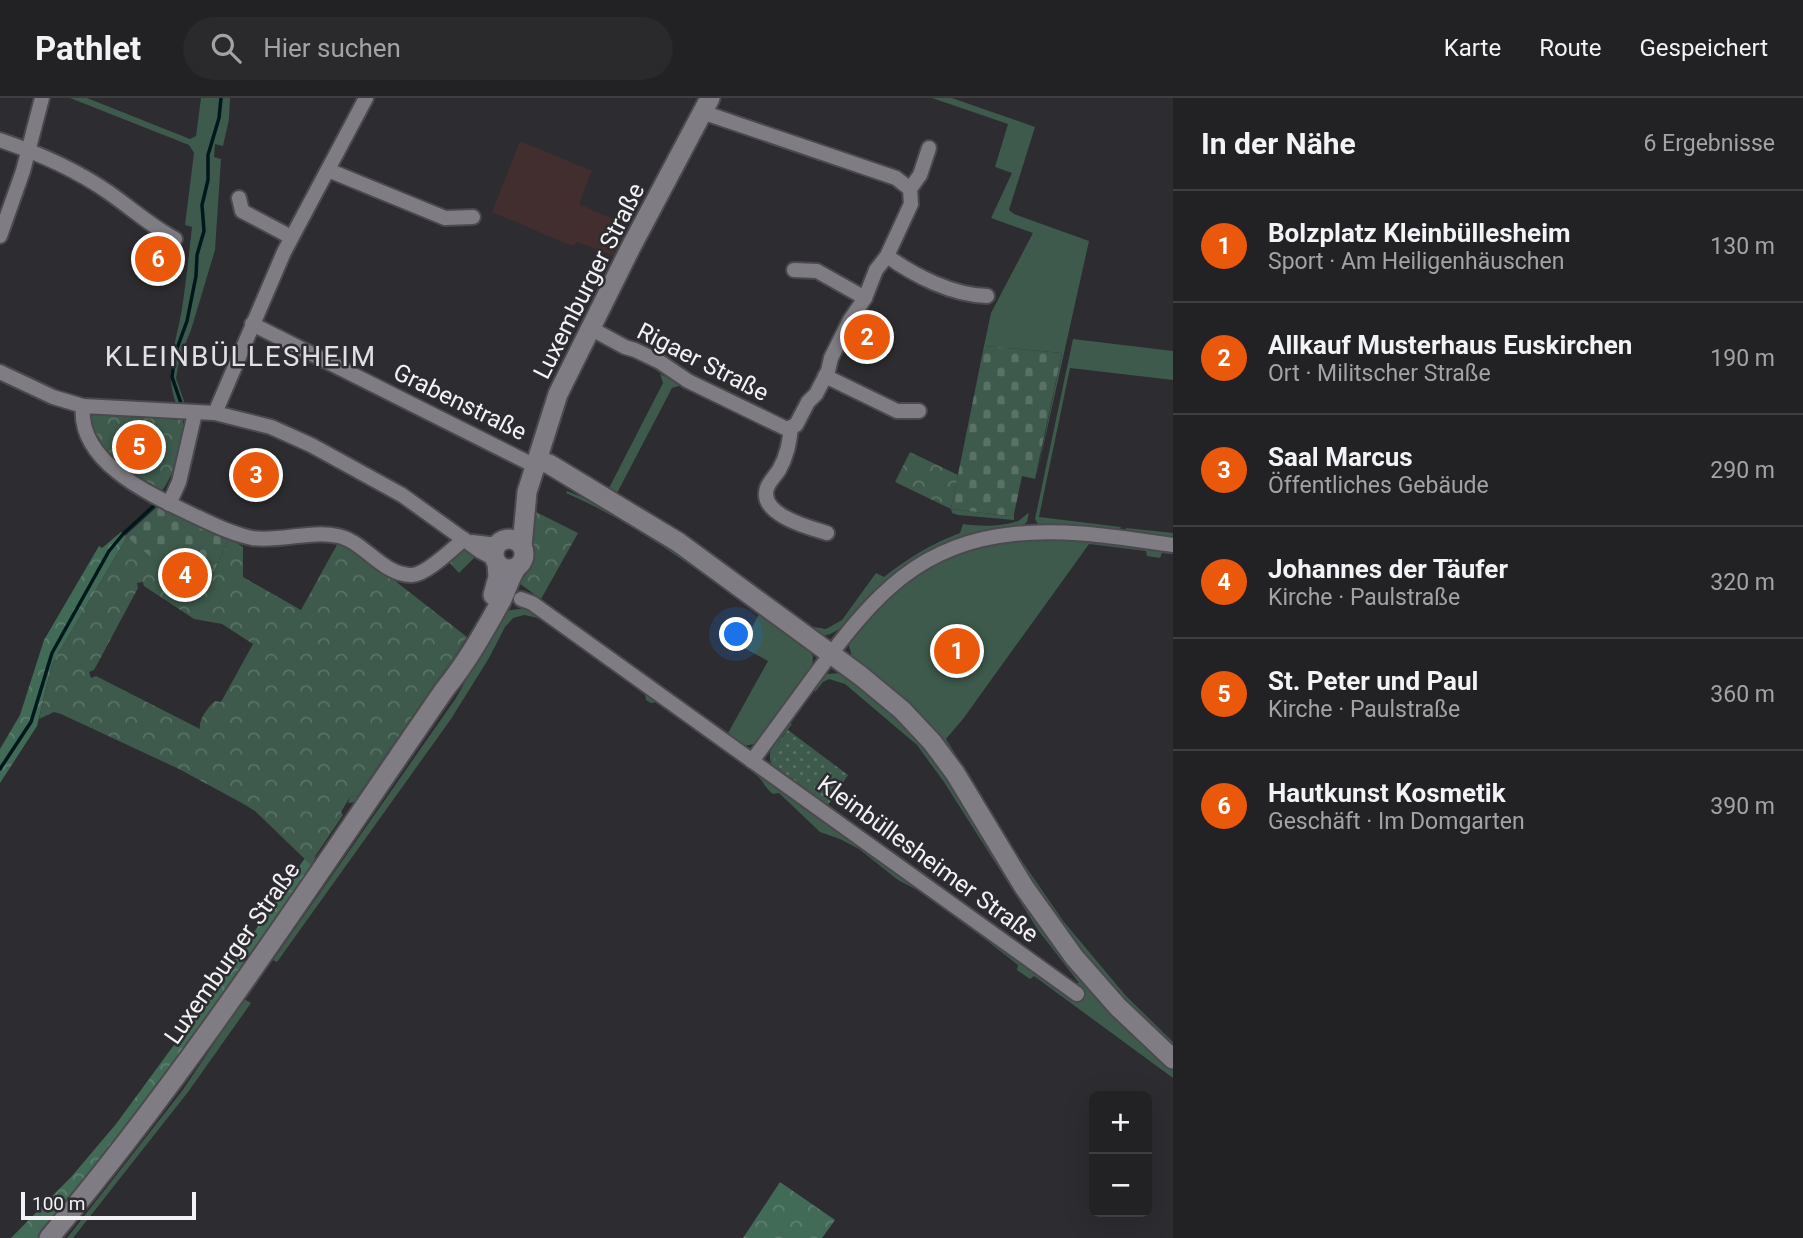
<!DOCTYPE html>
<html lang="de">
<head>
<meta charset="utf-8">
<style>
	body { margin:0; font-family:Roboto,sans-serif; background:#2a292c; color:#f1f3f6 }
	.controls { position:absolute; right:21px; bottom:21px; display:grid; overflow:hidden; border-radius:10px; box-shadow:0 7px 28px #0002 }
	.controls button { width:63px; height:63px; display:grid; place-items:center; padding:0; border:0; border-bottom:2px solid #3f3e41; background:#222124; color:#f1f3f6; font:35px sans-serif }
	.scale { position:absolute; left:21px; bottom:18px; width:175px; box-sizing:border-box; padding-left:7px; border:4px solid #f3f2f5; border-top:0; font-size:19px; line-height:24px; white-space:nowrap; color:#f3f2f5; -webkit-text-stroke:5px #2d2c30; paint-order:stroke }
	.you { position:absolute; left:737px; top:537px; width:24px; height:24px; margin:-18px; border:5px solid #fff; border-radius:50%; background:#1a73e8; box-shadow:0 0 0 10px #1a73e833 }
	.badge { display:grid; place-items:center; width:46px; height:46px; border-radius:50%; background:#ea580c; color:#fff; font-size:23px; font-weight:700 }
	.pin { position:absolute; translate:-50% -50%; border:4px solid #fff; box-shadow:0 2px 7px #0006 }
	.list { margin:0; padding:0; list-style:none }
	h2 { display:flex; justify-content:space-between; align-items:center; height:91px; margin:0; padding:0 28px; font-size:30px }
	h2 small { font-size:23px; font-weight:400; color:#a2a3a6 }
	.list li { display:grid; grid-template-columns:46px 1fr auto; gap:21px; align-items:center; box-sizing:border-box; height:112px; padding:0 28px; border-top:2px solid #3f3e41 }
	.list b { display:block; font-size:26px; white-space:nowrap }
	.list p { margin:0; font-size:23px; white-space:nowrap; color:#a2a3a6 }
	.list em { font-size:23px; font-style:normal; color:#a2a3a6 }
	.icon { flex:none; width:38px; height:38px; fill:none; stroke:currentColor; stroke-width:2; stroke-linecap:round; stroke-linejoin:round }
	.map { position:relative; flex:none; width:1173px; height:1140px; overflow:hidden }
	header { display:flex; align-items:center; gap:42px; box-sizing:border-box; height:98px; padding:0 35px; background:#222124; border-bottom:2px solid #3f3e41 }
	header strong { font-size:33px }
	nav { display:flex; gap:38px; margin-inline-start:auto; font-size:24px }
	.search { width:490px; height:63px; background:#2a292c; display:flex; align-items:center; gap:18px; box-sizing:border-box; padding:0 24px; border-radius:38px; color:#a2a3a6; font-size:26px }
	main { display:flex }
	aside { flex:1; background:#222124 }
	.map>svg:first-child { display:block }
</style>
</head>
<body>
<header>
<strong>Pathlet</strong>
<div class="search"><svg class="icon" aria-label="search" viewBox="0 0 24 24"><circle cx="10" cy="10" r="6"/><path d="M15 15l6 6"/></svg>Hier suchen</div>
<nav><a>Karte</a><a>Route</a><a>Gespeichert</a></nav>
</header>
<main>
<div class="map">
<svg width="1173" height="1140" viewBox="0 0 1173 1140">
	<defs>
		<pattern id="forest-crowns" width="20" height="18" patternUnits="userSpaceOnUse" patternTransform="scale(1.75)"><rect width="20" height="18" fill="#416a57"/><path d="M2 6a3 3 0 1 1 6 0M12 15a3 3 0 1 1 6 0" fill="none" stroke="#5d8070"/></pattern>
		<pattern id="cemetery-stones" width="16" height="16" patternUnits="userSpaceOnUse" patternTransform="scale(1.75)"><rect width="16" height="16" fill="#3d5a4c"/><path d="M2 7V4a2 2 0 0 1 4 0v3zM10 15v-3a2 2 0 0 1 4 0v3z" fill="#5a7266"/></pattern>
		<pattern id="park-crowns" width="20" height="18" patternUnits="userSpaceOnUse" patternTransform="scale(1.75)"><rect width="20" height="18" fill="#3d5a4c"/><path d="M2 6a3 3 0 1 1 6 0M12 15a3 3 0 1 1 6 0" fill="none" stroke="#5a7266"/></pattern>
		<pattern id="garden-dots" width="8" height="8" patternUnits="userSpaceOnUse" patternTransform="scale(1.75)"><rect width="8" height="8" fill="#3d5a4c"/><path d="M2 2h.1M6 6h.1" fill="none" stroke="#5a7266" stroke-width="1.8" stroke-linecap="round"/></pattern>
	</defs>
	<rect width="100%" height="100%" fill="#2d2c30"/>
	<path fill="#422e2f" d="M520,43l72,30 -13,33 52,23 -18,29 -35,-14 -6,4 -80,-34z"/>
	<g fill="#3d5a4c">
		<path d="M70,0h17l103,41 6,-3 5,-38h29l-1,21 -6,27 -8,-2 -1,13 7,2 -6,91 -24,80 -11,27 -4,21 10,29 -9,-1c-14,-34 -1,-62 5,-97 4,-27 7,-55 10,-82l-7,-2 9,-72 -5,-8z"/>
		<path d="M932,0h20l83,29 -26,83 5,4 75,27 -53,238 26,-126 -78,-7 7,-33 42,-80 -42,-15 21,-45 -17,-6 13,-43z"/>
		<path d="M1073,241l100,12v29l-103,-12 -31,149 82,10 -3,4 -79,-5 -4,-7z"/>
		<path d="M660,276l22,11 -10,3 -56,107 32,16 160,115 18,3 16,-9 34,-47 8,4c24,-19 47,-33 76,-44l3,-9c17,2 35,3 52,-2 6,-1 9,-7 14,-9l-2,9 -6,5c-37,13 -103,29 -132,52 -20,16 -43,57 -69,57l-212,-146 55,-107z"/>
		<path d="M567,393l29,12 53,27 161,119 3,8 -1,12 -53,72c-14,9 -22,2 -34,-6l3,-2 40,-72 -26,-14 17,-33c-62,-44 -122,-90 -193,-121z"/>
		<path d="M951,411l57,7 6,-2v6l-56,-5 -6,-2z"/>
		<path d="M1126,430l47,5v6l-47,-7z"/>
		<path d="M1026,440l56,2 91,10v4l-11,-1 -2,5 -13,-2 -1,-5 -57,-7 -126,175 -17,20 71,115 47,68 62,74 47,46v10l-93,-97 -76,-113 -151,-182 -4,-14 1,-7 21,-27 54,-44 45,-20z"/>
		<path d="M526,510l249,163c-13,-21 1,-30 13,-48l4,1c-13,18 -23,25 -12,47l294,213 5,-1 -41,-53 -94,-148 -27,-37 -72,-61 -16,-5 -6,3 -8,10v-7l10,-11 19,-1 69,56 68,97 192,241v11l-139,-102 -4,3 -13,-9 1,-5 -55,-43 -42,-30 -23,-12 -39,-31 -19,-10 -20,-7 -41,-39 -6,1c-9,-7 -9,-13 -18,-20 -32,-25 -65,-49 -98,-72l-6,1 -5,-3 -1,-7 -107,-75 -14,-3 -11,3 -8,9 -16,31 -38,61 -174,243 -4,-2 183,-262 48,-87z"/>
		<path d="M467,539l-23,39 -88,126 -8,1 2,-6 8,-2z"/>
		<path d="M244,901l7,4 -63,89 -115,146h-6l115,-147z"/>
	</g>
	<g fill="url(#forest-crowns)">
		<path d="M121,434l6,5 -75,127 -15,62 -37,57v-34l20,-34 24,-75 55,-94 3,2z"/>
		<path d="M305,760l7,8 -8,10 3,3 -108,155 -157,204h-31l61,-62 44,-52 91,-124z"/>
		<path d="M780,1084l55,38 -13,18h-79z"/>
	</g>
	<g fill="url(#cemetery-stones)">
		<path d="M984,248l78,7 -27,126 -13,-3 -8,38 -5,2 -58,-7z"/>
		<path d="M157,409l52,24 20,7 -25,56 -19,-5 -17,-13 2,-3 -45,-37z"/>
	</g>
	<g fill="url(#park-crowns)" fill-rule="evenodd">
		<path d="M93,316l90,6c1,24 -8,53 -22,72 -35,-20 -52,-33 -73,-68z"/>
		<path d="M910,354l48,23 -7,34 -56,-27z"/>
		<path d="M534,413l44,22 -37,66 -25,-18 12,-12 5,-11 -3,-23z"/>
		<path d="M127,439l44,37 -2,2 15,13 3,-3 17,8 25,-56 14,9v30l58,33 38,-69 10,4 118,92 -109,158 -8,2 -9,15 2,3 -27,40 -4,11 -57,-55 -15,-9 -61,-33 -118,-55 -7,-2 -15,7 13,-55zM143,484l1,4 50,33 28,5 31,20 -32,58 -6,-1c-7,6 -17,19 -15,28l-104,-53 -5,2 -2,-6 5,-2 44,-82 -1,-5z"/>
		<path d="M464,452l12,6 -17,17 -11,-12z"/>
	</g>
	<path fill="url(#garden-dots)" d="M788,632l60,45 -20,30c-14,-9 -51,-30 -54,-46 -2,-10 8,-21 14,-29z"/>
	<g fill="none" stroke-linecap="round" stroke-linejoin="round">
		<g stroke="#00181c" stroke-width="3.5">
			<path d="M182,308l-10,-29 3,-23 12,-33 9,-45 1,-21 7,-24 -2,-26 6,-25v-25l11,-37 2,-20"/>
			<path d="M164,397l8,-14"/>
			<path d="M0,671l31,-47 21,-69 57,-102 15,-18 35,-32"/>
		</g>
		<g stroke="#4a494d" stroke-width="18">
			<g id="street">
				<path d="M0,42c38,13 75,29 108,52 23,16 43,34 67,47"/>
				<path d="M328,72l117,48 28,-1"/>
				<path d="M910,91l10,-14 9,-27"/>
				<path d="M239,100l3,13 49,26"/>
				<path d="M0,138l23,-65 19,-73"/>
				<path d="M887,158c28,20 65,39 100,40"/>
				<path d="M794,172l23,1 48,27"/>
				<path d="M252,226l283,142"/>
				<path d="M590,230l35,19 10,3 25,12 28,19 99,48 9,-4 12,-23 8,-8 12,-23 3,-13 19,-38 15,-22 11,-28 11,-14 24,-52 -1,-15 -14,-11 -194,-66"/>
				<path d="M0,274l53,25 30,9 132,7 56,14 40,18 91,50 78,56 15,8"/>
				<path d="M825,278l72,35h22"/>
				<path d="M83,308c-6,56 68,89 110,109 19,9 39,19 59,23 28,4 58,-8 86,-2 26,5 45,40 74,39 15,-1 40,-26 52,-36"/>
				<path d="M215,315l69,-161 82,-154"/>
				<path d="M791,330c-2,16 -4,28 -12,42 -4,6 -10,12 -12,18 -9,27 44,40 60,45"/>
				<path d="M169,406l10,-22 16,-69"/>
				<path d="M472,444l25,3"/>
				<path d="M521,501l11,4 545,391"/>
				<path d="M752,663c23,-31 46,-63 69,-94 53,-71 99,-124 193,-133 53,-6 107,4 159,11"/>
			</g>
		</g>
		<g stroke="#4a494d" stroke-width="23">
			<g id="secondary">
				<path d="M535,368l8,-4 6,2 129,78 183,134 41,34 30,32 23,31 69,114 50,70 44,50 55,52"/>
				<circle cx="509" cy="456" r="15"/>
				<path d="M522,448l5,-54 31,-98 73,-147 79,-149"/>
				<path d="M493,497l5,-18 -1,-14"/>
				<path d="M49,1140c145,-172 268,-364 396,-549 22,-27 39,-57 56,-88 6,-11 8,-23 16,-34"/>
			</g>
		</g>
		<use href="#street" stroke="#7f7d83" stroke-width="14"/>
		<use href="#secondary" stroke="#7f7d83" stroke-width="19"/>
	</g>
	<g text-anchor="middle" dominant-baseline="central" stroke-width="5" stroke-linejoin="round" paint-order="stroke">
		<g font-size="24" fill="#f3f2f5" stroke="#2d2c30">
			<text transform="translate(589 183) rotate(-63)">Luxemburger Straße</text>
			<text transform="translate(703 264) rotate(27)">Rigaer Straße</text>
			<text transform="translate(460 304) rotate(26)">Grabenstraße</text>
			<text transform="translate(928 761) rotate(36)">Kleinbüllesheimer Straße</text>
			<text transform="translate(232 855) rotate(-55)">Luxemburger Straße</text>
		</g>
		<g font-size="28" letter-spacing="2" fill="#e1e0e6" stroke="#2d2c30">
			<text x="241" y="258">KLEINBÜLLESHEIM</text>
		</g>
	</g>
</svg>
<div class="controls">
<button>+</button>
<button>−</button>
</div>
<div class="scale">100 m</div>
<div class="you"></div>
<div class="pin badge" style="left:957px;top:553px">1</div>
<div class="pin badge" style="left:867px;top:239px">2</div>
<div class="pin badge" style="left:256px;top:377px">3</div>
<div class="pin badge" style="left:185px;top:477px">4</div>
<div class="pin badge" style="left:139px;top:349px">5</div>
<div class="pin badge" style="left:158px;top:161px">6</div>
</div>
<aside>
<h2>In der Nähe<small>6 Ergebnisse</small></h2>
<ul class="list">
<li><span class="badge">1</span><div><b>Bolzplatz Kleinbüllesheim</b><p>Sport · Am Heiligenhäuschen</p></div><em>130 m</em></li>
<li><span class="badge">2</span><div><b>Allkauf Musterhaus Euskirchen</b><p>Ort · Militscher Straße</p></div><em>190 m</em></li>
<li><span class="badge">3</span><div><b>Saal Marcus</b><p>Öffentliches Gebäude</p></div><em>290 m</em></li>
<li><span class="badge">4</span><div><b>Johannes der Täufer</b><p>Kirche · Paulstraße</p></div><em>320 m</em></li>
<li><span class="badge">5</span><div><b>St. Peter und Paul</b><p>Kirche · Paulstraße</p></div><em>360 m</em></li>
<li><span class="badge">6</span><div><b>Hautkunst Kosmetik</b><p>Geschäft · Im Domgarten</p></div><em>390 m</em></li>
</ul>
</aside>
</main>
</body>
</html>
